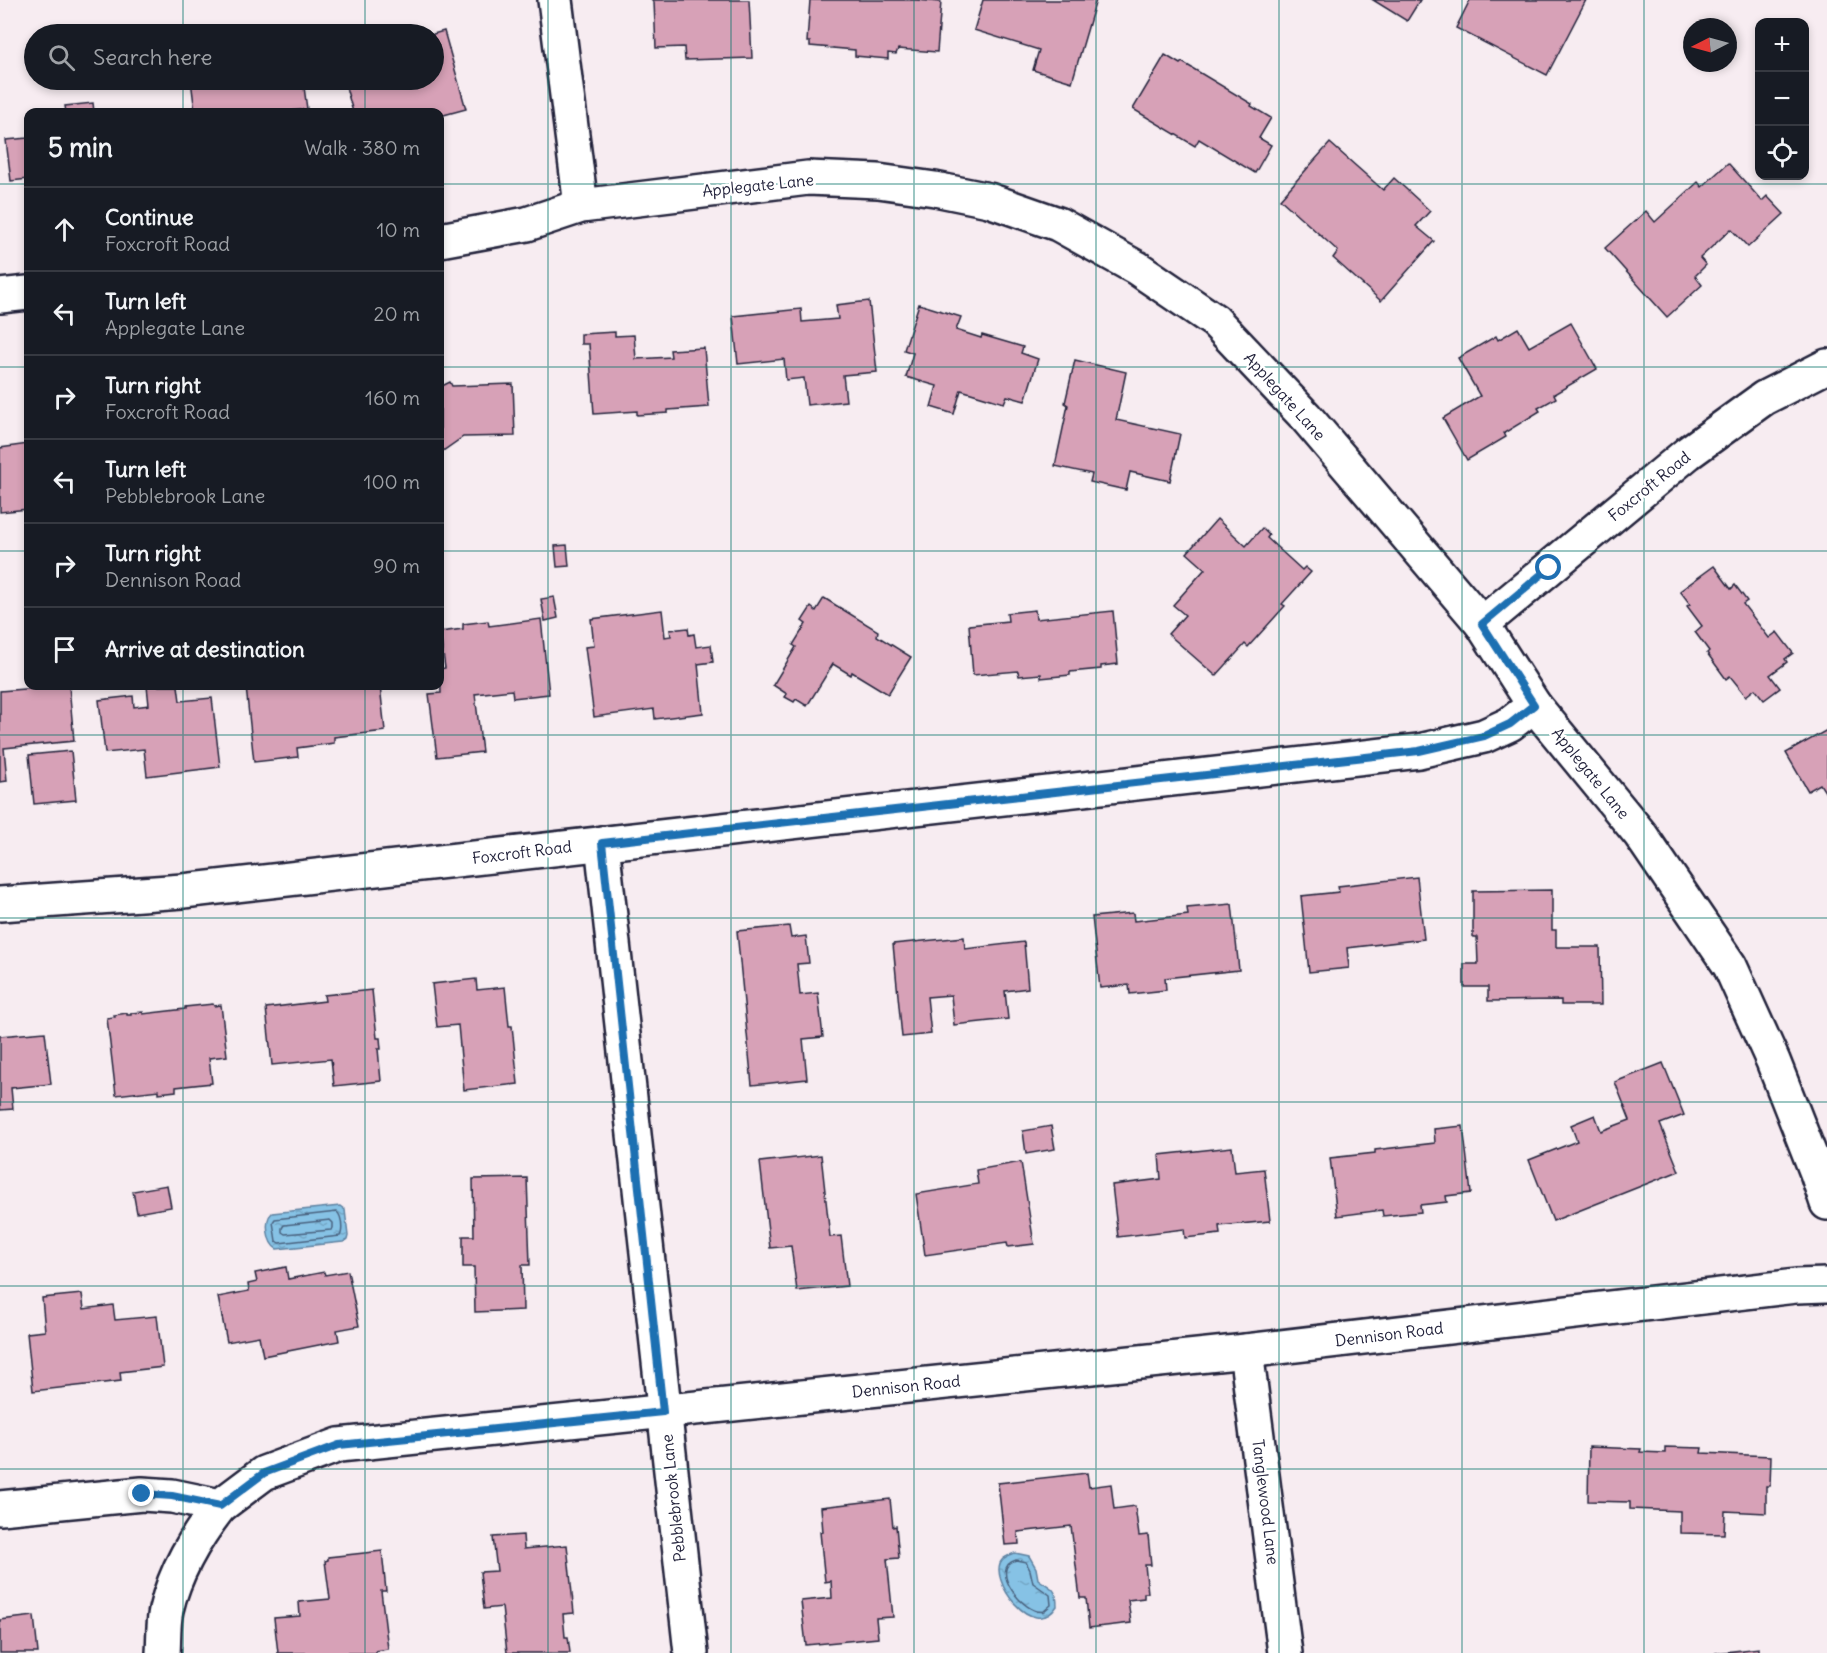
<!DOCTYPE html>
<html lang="en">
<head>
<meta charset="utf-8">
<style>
	body { margin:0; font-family:Delius,sans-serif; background:#242831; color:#f1f3f6 }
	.controls { position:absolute; right:18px; top:18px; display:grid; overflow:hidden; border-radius:12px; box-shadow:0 3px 9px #0003 }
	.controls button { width:54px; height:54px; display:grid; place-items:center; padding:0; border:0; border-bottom:2px solid #363941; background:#171b24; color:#f1f3f6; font:30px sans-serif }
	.compass { position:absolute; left:1683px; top:18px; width:54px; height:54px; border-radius:50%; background:#171b24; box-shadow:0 3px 9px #0003; rotate:264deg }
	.stop { position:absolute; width:18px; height:18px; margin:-14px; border:4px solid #1f6fb2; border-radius:50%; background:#fff }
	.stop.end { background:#1f6fb2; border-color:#fff; box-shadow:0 2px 6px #0008 }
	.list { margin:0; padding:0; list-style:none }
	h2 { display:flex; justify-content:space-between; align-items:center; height:78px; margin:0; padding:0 24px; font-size:26px }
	h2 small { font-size:20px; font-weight:400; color:#9ea1a6 }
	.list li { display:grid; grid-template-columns:39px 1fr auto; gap:18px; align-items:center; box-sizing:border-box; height:84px; padding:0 24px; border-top:2px solid #363941 }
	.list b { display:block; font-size:22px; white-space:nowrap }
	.list p { margin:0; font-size:20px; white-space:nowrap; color:#9ea1a6 }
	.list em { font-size:20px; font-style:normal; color:#9ea1a6 }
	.icon { flex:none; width:33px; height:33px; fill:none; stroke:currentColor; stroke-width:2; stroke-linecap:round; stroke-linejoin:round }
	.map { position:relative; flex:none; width:1827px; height:1653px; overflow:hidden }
	.search { position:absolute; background:#171b24; box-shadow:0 3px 9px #0003; left:24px; top:24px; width:420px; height:66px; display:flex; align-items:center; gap:15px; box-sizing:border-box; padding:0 21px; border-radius:33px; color:#9ea1a6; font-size:22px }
	.panel { position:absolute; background:#171b24; box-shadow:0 3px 9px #0003; left:24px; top:108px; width:420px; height:582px; border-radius:12px }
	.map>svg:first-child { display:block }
</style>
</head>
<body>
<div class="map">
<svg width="1827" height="1653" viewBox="0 0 1827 1653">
	<defs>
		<pattern id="water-ripples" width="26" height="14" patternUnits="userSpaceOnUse" patternTransform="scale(1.5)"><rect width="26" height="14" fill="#86c2e5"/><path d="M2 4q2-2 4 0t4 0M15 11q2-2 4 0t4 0" fill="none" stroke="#73a6c5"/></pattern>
	</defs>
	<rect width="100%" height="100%" fill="#f7ecf1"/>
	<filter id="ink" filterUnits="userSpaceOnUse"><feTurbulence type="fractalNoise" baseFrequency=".0167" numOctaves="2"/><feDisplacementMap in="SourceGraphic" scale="12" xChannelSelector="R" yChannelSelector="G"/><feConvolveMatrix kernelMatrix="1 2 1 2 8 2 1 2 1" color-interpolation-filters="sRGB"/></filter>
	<g filter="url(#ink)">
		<g fill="url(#water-ripples)" stroke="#5e82a1" stroke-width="1.5">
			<path d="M340,1206l5,4 3,26 -1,4 -4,2 -66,7c-10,-5 -13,-29 -5,-36z"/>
			<path d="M1015,1553l14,3 7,12 2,11c13,10 19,8 19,27 -24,37 -70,-28 -55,-46 3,-4 8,-5 13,-7z"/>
		</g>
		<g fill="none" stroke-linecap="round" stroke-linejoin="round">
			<g stroke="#4a627f" stroke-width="1.5">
				<path d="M337,1212c5,4 6,19 3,24l-61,7 -3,-2 -3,-19 2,-3z"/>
				<path d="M330,1220l3,3v5l-2,2 -46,4 -3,-2v-4l2,-3z"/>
				<path d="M1016,1560l10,2 4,8 3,13 17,12 1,10 -7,6c-19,5 -57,-43 -28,-51z"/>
			</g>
		</g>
		<g fill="#d7a1b7" stroke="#22223b" stroke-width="1.5">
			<path d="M652,0h97l3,58 -67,2 -1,-13 -28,1 -2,-46z"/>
			<path d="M810,0h106l25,2 -4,50 -39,-3 -2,5 -8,-1v6l-33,-3v-6l-45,-4v-4h-3z"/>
			<path d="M983,0h113l-24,82 -39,-12 6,-20 -65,-20z"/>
			<path d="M1373,0h47l-13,21z"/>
			<path d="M1470,0h116l-39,75 -91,-47z"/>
			<path d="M444,31l22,78 -26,7v-4h-18l-1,-2 -8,2h-60l-9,-32h90l-1,-46z"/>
			<path d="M1165,55l15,9 2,-2 70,42 -1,2 20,12 -12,20 12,7 -16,28 -56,-34 -4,7 -62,-37z"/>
			<path d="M191,80h112l4,29 -25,3h-87z"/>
			<path d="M93,103l1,9h-28l-1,-6z"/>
			<path d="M28,138v41l-17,2 -5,-41z"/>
			<path d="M1330,143l53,47 11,-12 36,33 -14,15 18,15 -53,60 -48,-43 5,-7 -58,-52z"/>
			<path d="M1728,163l34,38 5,-5 17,18 -36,33 -17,-18 -31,29 6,7 -11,11 7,9 -35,32 -62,-69 41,-37 9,11 43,-40 4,5z"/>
			<path d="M869,301l8,71 -34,3 3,26 -39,4 -3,-27 -18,2 -2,-21 -46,5 -5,-48 68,-7 1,13 36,-3 -2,-14z"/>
			<path d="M919,304l42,13 -5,13 25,8 1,-3 41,12 -2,6 17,6 -13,42 -18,-5 -3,7 -43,-13 -7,24 -23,-7 6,-21 -31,-9 7,-24 -9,-3z"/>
			<path d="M1571,323l26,46 -43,25 2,4 -18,10 2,3 -36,22 2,4 -39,23 -24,-42 37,-22 -22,-38 38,-22 2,4 20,-12 11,19z"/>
			<path d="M615,332v4l19,-1 2,24 35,-2 -1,-7 34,-2 5,59 -41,3v3l-31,2v-4l-43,3 -5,-70h-8v-10z"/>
			<path d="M1075,360l51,12 -10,48 64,14 -10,47 -40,-9 -4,18 -36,-8 2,-8 -37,-8 13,-61 -3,-2z"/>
			<path d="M450,382l2,4 61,-2 2,52 -52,1 -23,16v-66z"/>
			<path d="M28,444v65l-28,3v-64z"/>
			<path d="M1217,519l29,27 16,-18 7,7 -2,3 35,32 3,-3 6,5 -29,32 3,2 -37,41 -3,-3 -29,32 -48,-42 17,-19 -12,-10 32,-36 -18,-16z"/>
			<path d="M567,545l2,21 -12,1 -2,-21z"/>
			<path d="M1714,566l17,23 4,-4 12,16 -4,3 26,34 8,-6 16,21 -8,6 2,3 -17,13 10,13 -16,12 -9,-11 -9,7 -16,-20 -4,3 -19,-26 2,-2 -14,-19 7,-6 -15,-20 3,-2 -10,-13z"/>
			<path d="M554,597l4,21 -13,3 -4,-22z"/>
			<path d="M824,598l54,33 -1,5 34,21 -23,37 -36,-22 -1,3 -18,-11 -26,42 -11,-7 -2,3 -9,-5 2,-3 -14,-9 23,-38 -3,-2 13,-21 -4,-3 9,-14 5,4z"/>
			<path d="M662,610l3,27 6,-1 -1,-6 18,-2 1,7 5,-1 2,13 15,-2 2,17 -15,2 5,49 -48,6 -1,-10 -60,8 -9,-70 9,-1 -3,-27z"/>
			<path d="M1035,610l1,9 77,-8 5,53 -17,2v3l-31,3v3l-29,3v-4l-22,2 -1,-5 -45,4 -4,-50 39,-4 -1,-8z"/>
			<path d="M541,619l8,75 -36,4 -1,-8 -37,4 7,58 -45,5 -8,-63 12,-1 -1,-24 5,-1 -5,-36 23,-3v-5l25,-3 1,5z"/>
			<path d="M61,686h8l5,55 -70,7 3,33 -7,1v-91z"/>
			<path d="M147,686h31l2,15 32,-3 8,69 -73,9 -3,-27 -39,4 -6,-53 34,-4 1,11 15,-2z"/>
			<path d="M263,686h117l5,45 -51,6v6l-37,5 1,9 -44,5 -8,-75z"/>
			<path d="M1827,730v65l-7,-11 -12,7 -22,-38z"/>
			<path d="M71,751l5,49 -42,4 -5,-49z"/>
			<path d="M1417,877l7,62 -77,9 2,20 -40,4 -8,-76 38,-4 -1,-6z"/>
			<path d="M1552,890v40h4v17h44l1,58h-40v-5l-73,1v-14h-24v-23h14l-1,-27h-4v-46z"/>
			<path d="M1232,904l7,66 -74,8 1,12 -36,4 -1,-9 -29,3 -8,-71 41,-4 1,8 54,-6 -1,-7z"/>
			<path d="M789,926l2,12 15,-2 3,27 -12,1 3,31 18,-2 5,44 -20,2 4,40 -55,6 -15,-154z"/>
			<path d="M964,937l1,12 59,-7 4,46 -23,3 3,28 -54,6 -3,-30 -24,2 4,37 -29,3 -9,-93z"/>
			<path d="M476,979l1,11 28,-3 4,39h3l6,58 -54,6 -6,-65 -21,2 -5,-43z"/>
			<path d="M372,990l5,48h3l1,11h-3l3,32 -47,5 -3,-27 -59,6 -6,-57 59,-7 -1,-6z"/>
			<path d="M213,1004l1,2 7,-1 6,51 -18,2 3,25 -36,4v4l-17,2v-3l-43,5 -9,-77 8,-1 -1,-2 13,-2v2h4v-2l12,-1v2l42,-5v-2z"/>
			<path d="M45,1032l6,52 -40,4 2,21 -13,1v-74z"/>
			<path d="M1663,1063l21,52 -24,9 19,47 -126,50 -24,-61 48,-19 -6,-16 24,-10 6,16 29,-11 -15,-38z"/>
			<path d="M1051,1126l4,23 -29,5 -3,-23z"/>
			<path d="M1463,1126l8,67 -25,3 1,6 -27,3 1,7 -38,4 -1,-6 -45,6 -7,-58 45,-5v-3l60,-7 -1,-14z"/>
			<path d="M1232,1147l3,25 29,-3 6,52 -51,5 1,8 -35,4 -1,-9 -66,8 -6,-52 49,-6 -2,-24z"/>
			<path d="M821,1155l9,82 11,-1 6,50 -50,5 -6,-45 -21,2 -10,-86z"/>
			<path d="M1021,1162l13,82 -26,3 -1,-4 -82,12 -9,-61 62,-10 -2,-14z"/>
			<path d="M527,1178l3,87h-8l1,45 -48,2 -1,-45h-11v-31h11l-1,-57z"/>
			<path d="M167,1185l4,22 -34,6 -4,-22z"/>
			<path d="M286,1267l2,12 36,-7 1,3 23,-4 11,55 -22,4 2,11 -76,15 -4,-20 -32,6 -9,-45 31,-6 -1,-7 9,-2 -2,-9z"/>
			<path d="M82,1294l2,15 29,-4 2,15 42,-4 6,51 -43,5 1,9 -88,10 -6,-58 18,-2 -3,-33z"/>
			<path d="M1589,1447l52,2 -1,3 25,1v-6l37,1 -1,5 70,3 -1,30h-4v27l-41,-2 -1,23 -44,-1v-22l-50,-2v-7l-42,-1z"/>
			<path d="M1087,1473l2,14 22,-3 3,25 21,-3 4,30 9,-1 3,30h-6l3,28h-4v5l-16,2 3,23 -42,5 -3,-30h-6l-9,-72 -53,6 1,12 -14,1 -7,-62z"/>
			<path d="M890,1499l3,28 3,-1 3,32 -12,1 6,58 -17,1 2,20 -72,7 -5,-44 31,-3 -1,-17 -6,1 -5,-50h3l-2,-25z"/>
			<path d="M523,1535l1,14 43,-4 7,68 -11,1 2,23h3l2,16h-63l-5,-46 -18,2 -4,-37 17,-1 -4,-34z"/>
			<path d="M382,1551l4,40h-5l7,58 -12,2v2h-98l-4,-35 26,-2 -1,-14 31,-3 -5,-38 3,-1v-3z"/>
			<path d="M34,1616l4,37h-38v-33z"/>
			<path d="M1759,1648v5h-44z"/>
		</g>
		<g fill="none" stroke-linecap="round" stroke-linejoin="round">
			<g stroke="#22223b" stroke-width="38">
				<g id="minor">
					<path d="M555,0l26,206"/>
					<path d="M440,240l87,-16 54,-18 227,-28 70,3 57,8 54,11 69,24 79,44 78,53 90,95 177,208 52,81 106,129 90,132 43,95 44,112 10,30"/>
					<path d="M0,296l28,-3"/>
					<path d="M1482,624l206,-171 76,-55 63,-32"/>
					<path d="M602,843l89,810"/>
					<path d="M0,904l183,-13 1236,-140 65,-15 26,-12 24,-19"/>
					<path d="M1246,1351l39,302"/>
					<path d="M0,1508l142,-14 30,2 48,10 44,-33 75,-28 907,-94 550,-65 31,-1"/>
					<path d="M163,1653c1,-14 0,-29 3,-43 9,-39 29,-72 54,-104"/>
				</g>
			</g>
			<use href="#minor" stroke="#fff" stroke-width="33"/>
		</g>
	</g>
	<g fill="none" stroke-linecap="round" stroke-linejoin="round" filter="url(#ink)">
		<path stroke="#1f6fb2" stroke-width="8" d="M142,1494l30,2 48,10 44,-33 75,-28 324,-33 -61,-569 817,-92 65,-15 26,-12 24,-19 -52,-81 67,-56"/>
	</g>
	<path fill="none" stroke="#0f766e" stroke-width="1.5" stroke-opacity="0.55" d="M183,0v34M365,0v34M548,0v1653M731,0v1653M914,0v1653M1096,0v1653M1279,0v1653M1462,0v1653M1644,0v1653M183,80v32M365,80v32M0,184h28M440,184h1387M0,367h28M440,367h1387M0,551h28M440,551h1387M183,686v967M365,686v967M0,735h1827M0,918h1827M0,1102h1827M0,1286h1827M0,1469h1827"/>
	<g text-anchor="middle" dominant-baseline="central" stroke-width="5" stroke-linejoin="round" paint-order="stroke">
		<g font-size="16" fill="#22223b" stroke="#fff">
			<text transform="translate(758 185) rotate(-6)">Applegate Lane</text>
			<text transform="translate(1285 396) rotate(48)">Applegate Lane</text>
			<text transform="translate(1649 486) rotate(-39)">Foxcroft Road</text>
			<text transform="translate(1591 773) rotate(51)">Applegate Lane</text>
			<text transform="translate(522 852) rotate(-7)">Foxcroft Road</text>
			<text transform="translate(1389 1334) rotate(-7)">Dennison Road</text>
			<text transform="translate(906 1386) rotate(-6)">Dennison Road</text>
			<text transform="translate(673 1498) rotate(-96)">Pebblebrook Lane</text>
			<text transform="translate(1266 1502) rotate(83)">Tanglewood Lane</text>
		</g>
	</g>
</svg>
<div class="controls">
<button>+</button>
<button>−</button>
<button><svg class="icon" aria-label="locate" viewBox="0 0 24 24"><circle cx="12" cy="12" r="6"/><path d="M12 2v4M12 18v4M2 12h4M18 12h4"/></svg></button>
</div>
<svg class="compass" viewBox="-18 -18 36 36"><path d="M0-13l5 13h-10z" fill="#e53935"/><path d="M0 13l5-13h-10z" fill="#9ea1a6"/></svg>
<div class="stop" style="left:1549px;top:568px"></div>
<div class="stop end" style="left:142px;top:1494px"></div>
<div class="search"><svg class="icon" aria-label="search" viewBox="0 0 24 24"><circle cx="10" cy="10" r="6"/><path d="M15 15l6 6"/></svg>Search here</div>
<section class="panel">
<h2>5 min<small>Walk · 380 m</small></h2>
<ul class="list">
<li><svg class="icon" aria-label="ahead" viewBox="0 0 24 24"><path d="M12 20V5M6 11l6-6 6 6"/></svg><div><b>Continue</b><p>Foxcroft Road</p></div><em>10 m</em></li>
<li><svg class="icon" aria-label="left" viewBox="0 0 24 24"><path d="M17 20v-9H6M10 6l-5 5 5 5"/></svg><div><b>Turn left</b><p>Applegate Lane</p></div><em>20 m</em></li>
<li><svg class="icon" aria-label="right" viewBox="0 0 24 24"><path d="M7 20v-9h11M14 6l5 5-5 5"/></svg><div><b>Turn right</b><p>Foxcroft Road</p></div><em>160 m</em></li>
<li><svg class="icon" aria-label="left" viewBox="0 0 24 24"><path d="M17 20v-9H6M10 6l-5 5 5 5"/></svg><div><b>Turn left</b><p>Pebblebrook Lane</p></div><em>100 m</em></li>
<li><svg class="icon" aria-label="right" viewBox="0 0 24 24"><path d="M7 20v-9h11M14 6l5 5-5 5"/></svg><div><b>Turn right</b><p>Dennison Road</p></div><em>90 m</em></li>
<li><svg class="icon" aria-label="arrive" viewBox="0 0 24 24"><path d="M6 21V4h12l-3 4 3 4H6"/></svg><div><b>Arrive at destination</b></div></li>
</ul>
</section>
</div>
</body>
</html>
